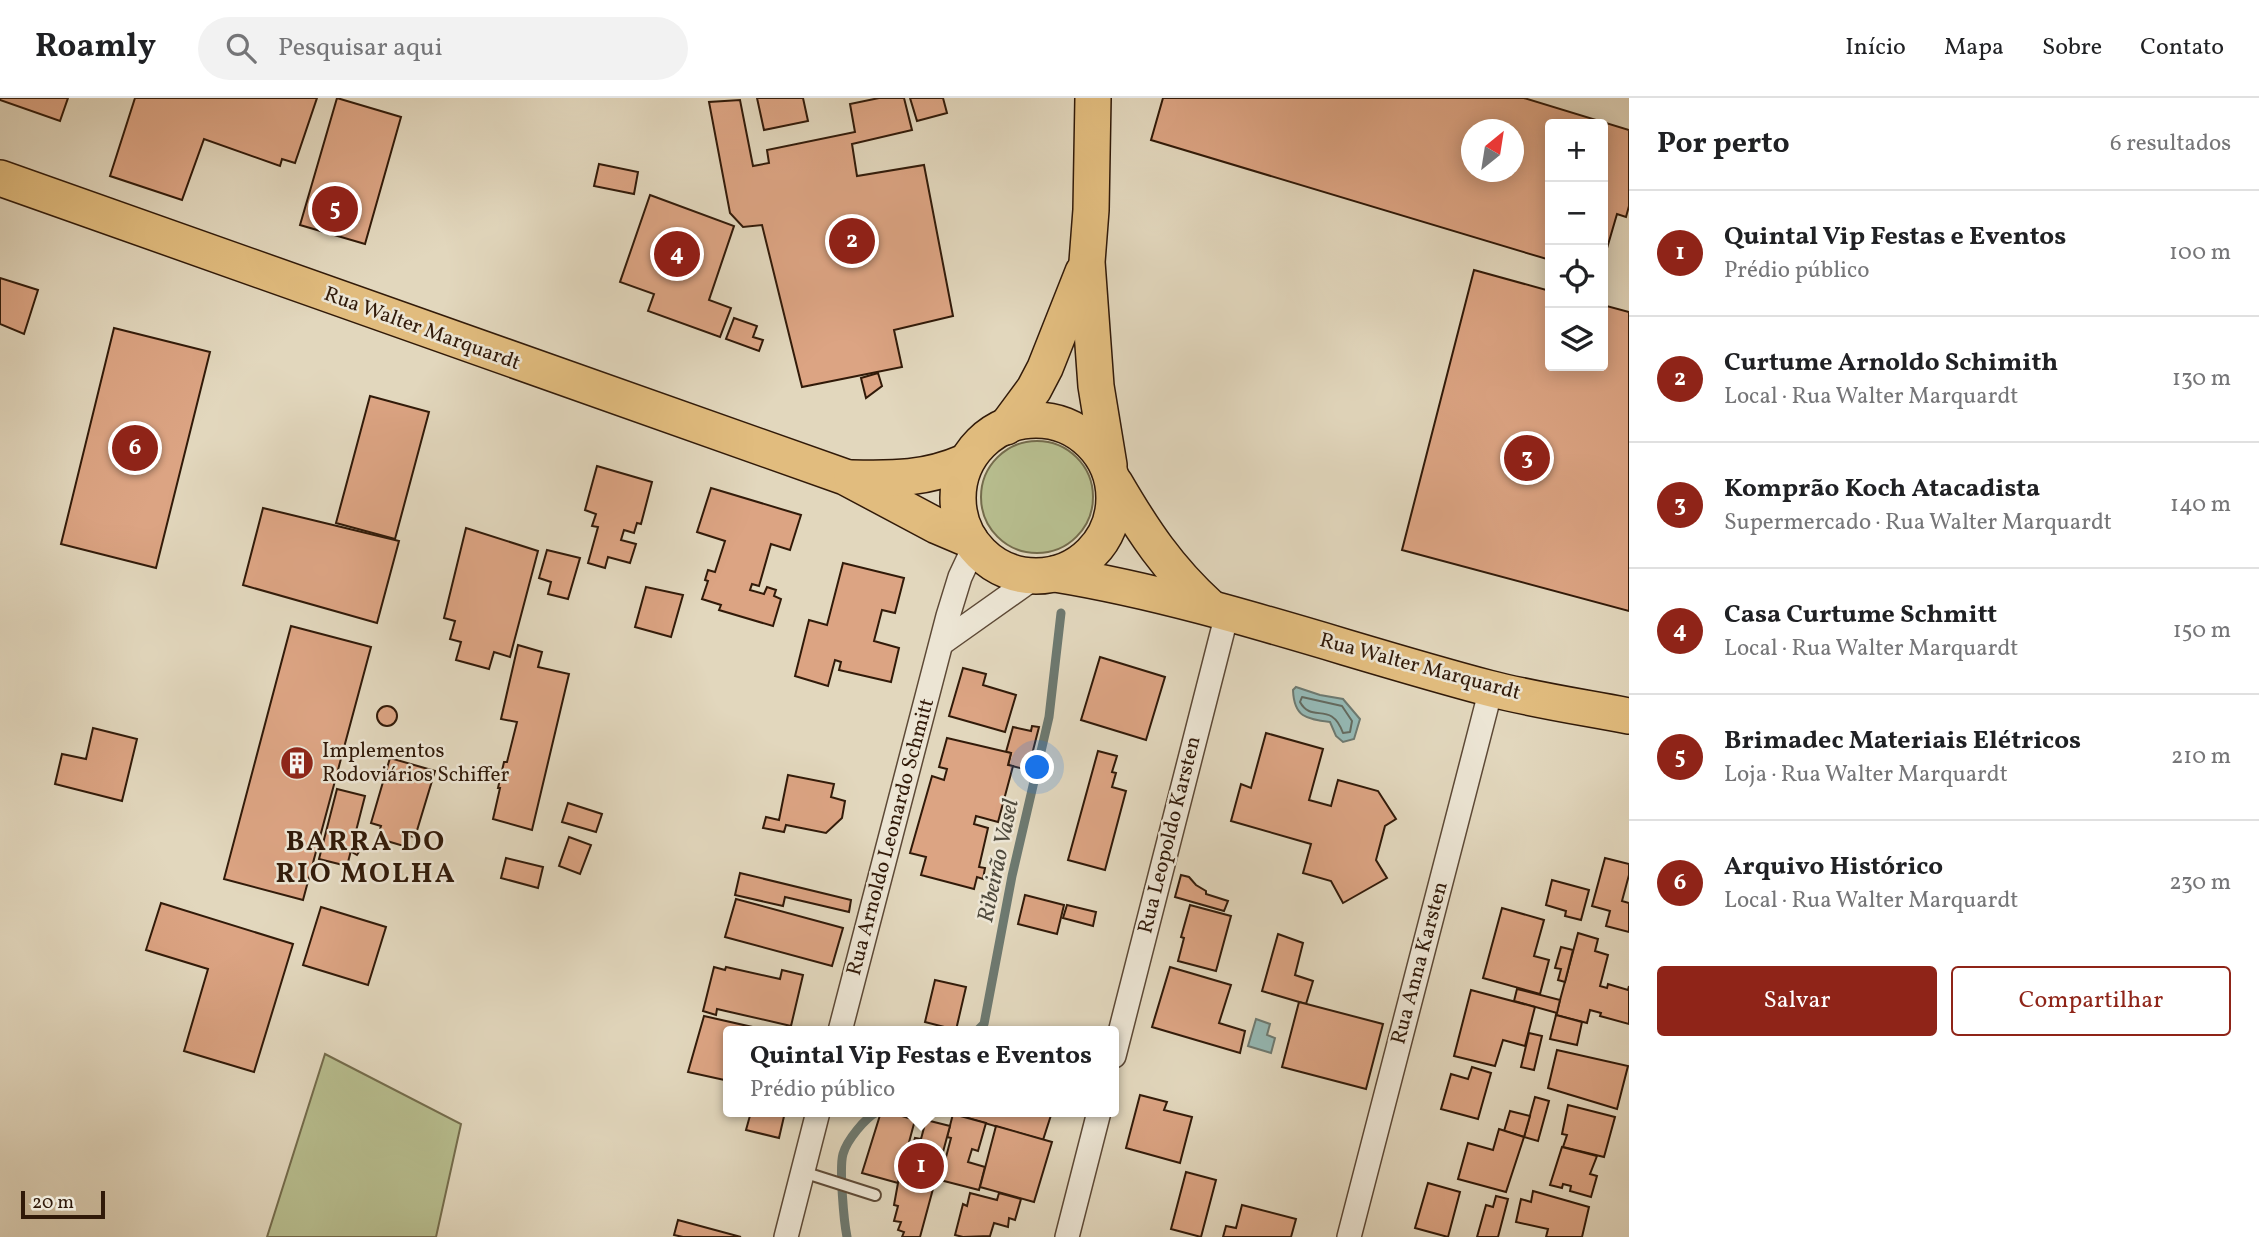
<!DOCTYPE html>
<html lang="pt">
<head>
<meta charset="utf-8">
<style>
	body { margin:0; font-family:Vollkorn,serif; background:#f2f2f2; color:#202124 }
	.controls { position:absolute; right:21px; top:21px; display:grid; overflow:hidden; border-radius:7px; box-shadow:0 4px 18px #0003 }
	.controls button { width:63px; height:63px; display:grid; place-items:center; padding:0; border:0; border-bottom:2px solid #e0e0e0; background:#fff; color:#202124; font:35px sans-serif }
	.compass { position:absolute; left:1461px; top:21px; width:63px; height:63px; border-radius:50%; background:#fff; box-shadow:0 4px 18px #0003; rotate:30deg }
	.scale { position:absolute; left:21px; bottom:18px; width:84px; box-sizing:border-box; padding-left:7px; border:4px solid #311a09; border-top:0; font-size:19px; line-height:24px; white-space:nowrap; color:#311a09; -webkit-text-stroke:5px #ece5d4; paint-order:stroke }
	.you { position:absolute; left:1038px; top:670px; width:24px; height:24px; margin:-18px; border:5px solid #fff; border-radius:50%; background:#1a73e8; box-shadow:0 0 0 10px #1a73e833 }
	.badge { display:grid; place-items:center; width:46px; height:46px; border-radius:50%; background:#8f2418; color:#fff; font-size:23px; font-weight:700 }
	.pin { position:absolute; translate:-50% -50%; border:4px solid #fff; box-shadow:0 2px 7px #0006 }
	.popup { position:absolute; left:723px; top:928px; width:396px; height:91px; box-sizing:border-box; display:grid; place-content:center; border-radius:7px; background:#fff; filter:drop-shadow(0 2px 5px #0005); font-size:23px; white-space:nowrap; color:#757577 }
	.popup b { font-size:26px; color:#202124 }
	.popup::after { content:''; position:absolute; left:50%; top:100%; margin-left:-14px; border:14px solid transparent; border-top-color:#fff }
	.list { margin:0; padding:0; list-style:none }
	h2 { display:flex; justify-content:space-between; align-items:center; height:91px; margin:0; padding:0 28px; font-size:30px }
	h2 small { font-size:23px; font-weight:400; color:#757577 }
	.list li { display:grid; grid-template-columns:46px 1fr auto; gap:21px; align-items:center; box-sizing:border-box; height:126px; padding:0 28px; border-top:2px solid #e0e0e0 }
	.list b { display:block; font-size:26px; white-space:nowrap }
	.list p { margin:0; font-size:23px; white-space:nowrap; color:#757577 }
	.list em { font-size:23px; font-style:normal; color:#757577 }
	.actions { display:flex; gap:14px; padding:21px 28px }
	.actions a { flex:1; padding:16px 0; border:2px solid #8f2418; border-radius:7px; text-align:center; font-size:24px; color:#8f2418 }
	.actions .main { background:#8f2418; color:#fff }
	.icon { flex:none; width:38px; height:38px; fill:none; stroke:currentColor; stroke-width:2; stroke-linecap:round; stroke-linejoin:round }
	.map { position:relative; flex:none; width:1629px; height:1139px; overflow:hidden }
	header { display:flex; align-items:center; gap:42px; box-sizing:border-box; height:98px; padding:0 35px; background:#fff; border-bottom:2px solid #e0e0e0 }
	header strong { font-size:33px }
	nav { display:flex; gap:38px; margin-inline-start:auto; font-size:24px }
	.search { width:490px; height:63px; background:#f2f2f2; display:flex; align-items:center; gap:18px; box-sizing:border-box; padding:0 24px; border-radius:38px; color:#757577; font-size:26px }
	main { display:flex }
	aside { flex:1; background:#fff }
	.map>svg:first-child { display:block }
</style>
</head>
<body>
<header>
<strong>Roamly</strong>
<div class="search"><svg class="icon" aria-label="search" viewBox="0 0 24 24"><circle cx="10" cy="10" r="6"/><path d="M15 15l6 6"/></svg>Pesquisar aqui</div>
<nav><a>Início</a><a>Mapa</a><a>Sobre</a><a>Contato</a></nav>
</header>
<main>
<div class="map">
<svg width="1629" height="1139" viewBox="0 0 1629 1139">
	<rect width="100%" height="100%" fill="#e2d7bd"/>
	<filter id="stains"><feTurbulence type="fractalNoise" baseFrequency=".00286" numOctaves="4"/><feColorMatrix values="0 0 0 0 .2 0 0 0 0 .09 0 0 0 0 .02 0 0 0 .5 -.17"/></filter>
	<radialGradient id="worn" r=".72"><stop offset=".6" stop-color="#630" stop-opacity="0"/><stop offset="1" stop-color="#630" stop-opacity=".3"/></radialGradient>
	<g fill="#b7bd8e" stroke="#746c4c" stroke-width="2">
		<circle cx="1037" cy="399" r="56"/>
		<path d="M325,956l136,70 -25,113h-169z"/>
	</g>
	<g fill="#95b9b5" stroke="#6d7970" stroke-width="2">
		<path d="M1296,589l24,8 23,4 17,20 -6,20 -11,3 -7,-6 -6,-14c-24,-3 -36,-5 -37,-32z"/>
		<path d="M1256,921l14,5 -3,11 8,3 -4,15 -23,-7z"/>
	</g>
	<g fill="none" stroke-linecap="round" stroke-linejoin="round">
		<path stroke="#636a5f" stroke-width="2" d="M1302,599l40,9 10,15 -2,11 -7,1c-12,-33 -31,-9 -43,-31z"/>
		<g stroke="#6d7970" stroke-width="9">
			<path d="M977,933l7,-7 28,-148 37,-159 12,-104"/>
			<path d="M847,1139c-3,-15 -8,-69 -4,-83 4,-14 22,-36 34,-42"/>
		</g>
	</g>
	<g fill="#dca483" stroke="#311a09" stroke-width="2" fill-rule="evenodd">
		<path d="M0,0h68l-8,23 -60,-21z"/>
		<path d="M135,0h182l-22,65 -13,-4 -2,7 -76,-27 -22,61 -72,-24z"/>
		<path d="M337,0l64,19 -36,127 -65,-19z"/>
		<path d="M757,0h46l5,23 -44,9z"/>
		<path d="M879,0h25l8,32 -60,14 5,32 67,-11 29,151 -59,14 8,37 -100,20 -40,-162 -19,2 -13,-14 -21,-111 31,-2 13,66 16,-3 -2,-13 88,-18 -5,-28z"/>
		<path d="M910,0h33l4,15 -30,8z"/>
		<path d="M1163,0h361l105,32v76l-3,11 -9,-3 -14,48v-138h-53v136l-399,-120zM1472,32h42v42h-42z"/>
		<path d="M599,66l39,8 -4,22 -40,-8z"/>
		<path d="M650,97l84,31 -25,74 22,8 -11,29 -72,-26 6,-17 -34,-12z"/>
		<path d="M1474,172l76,21v75h53v-61l26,7v299l-227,-61z"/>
		<path d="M0,180l38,12 -14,44 -24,-10z"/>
		<path d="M734,220l23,8 -4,11 10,3 -4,11 -33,-12z"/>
		<path d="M114,230l96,24 -54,216 -95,-24z"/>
		<path d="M878,275l4,13 -16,12 -5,-20z"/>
		<path d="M370,298l59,16 -34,127 -59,-16z"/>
		<path d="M597,368l55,16 -11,42 -4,-1 -3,10 -10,-3 -3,10 15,4 -6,19 -22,-6 -3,11 -17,-5 10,-36 -6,-1 4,-12 -11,-4z"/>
		<path d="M711,390l90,27 -11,35 -19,-6 -12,42 -7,-2 -2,6 14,4 3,-7 9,3 -2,6 7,3 -8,27 -54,-16 2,-5 -19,-6 6,-18 -3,-1 3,-10 7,2 10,-31 -28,-9z"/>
		<path d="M263,410l136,33 -22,82 -134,-38z"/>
		<path d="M466,430l72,23 -28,106 -16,-5 -5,17 -33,-9 5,-18 -11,-3 5,-18 -11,-3z"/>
		<path d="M547,452l33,8 -12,41 -20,-5 3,-12 -12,-4z"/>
		<path d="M843,465l61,15 -9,35 -13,-3 -8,31 25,7 -8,34 -52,-12 2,-8 -6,-2 -7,26 -33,-10 14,-56 18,5z"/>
		<path d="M646,489l37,8 -12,42 -36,-10z"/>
		<path d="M291,528l80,21 -68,253 -79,-21z"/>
		<path d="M518,547l24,7 -4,15 31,7 -37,156 -39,-11 7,-31h-2l6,-26h3l10,-40 -16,-3z"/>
		<path d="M1100,559l65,20 -19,63 -65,-20z"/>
		<path d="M963,570l23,6 -3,11 33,10 -11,37 -56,-16z"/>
		<circle cx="387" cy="618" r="10"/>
		<path d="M1032,628l7,1 -11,43 -20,-5 3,-12 -5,-1 7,-25 18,4z"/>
		<path d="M93,630l44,11 -15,62 -67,-17 7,-30 24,5z"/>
		<path d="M1266,635l57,16 -14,51 22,6 7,-26 40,11 18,28 -11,7 -9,34 11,18 -44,25 -12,-22 -28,-8 8,-29 -80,-23 10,-37 10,4z"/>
		<path d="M947,640l64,15 -3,12 5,1 -15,56 -22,-6 -2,8 14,4 -9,39 6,1 -2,11 -6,-2 -3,12 -53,-14 5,-18 -16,-4 22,-77 12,4 3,-11 -8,-2z"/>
		<path d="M1098,653l19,5 -5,16 4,1 -4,14 14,4 -21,79 -37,-10z"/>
		<path d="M390,660l45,13 -20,66 -5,-1 -3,11 -30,-9 4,-12 -10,-3z"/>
		<path d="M788,677l46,9 -3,13 14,4 -3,17 -16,15 -40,-8 -2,7 -21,-4 3,-11 13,3z"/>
		<path d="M337,691l28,7 -18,70 -28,-7z"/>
		<path d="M568,705l34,11 -6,18 -34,-10z"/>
		<path d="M569,739l22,8 -11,29 -21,-8z"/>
		<path d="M356,746l6,3 -5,8 -5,-3z"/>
		<path d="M506,760l37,9 -5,21 -37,-10z"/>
		<path d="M1605,760l24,6v11l-7,26 7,2v29l-23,-6 4,-15 -18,-5z"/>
		<path d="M740,775l111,27 -2,12 -64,-15 -2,9 -48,-11z"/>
		<path d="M1181,777l8,2 7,8 10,6v3l22,7 -4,10 -49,-14z"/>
		<path d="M1552,782l37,10 -8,30 -16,-4 1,-5 -20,-6z"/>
		<path d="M1025,797l39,10 -7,29 -39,-10z"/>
		<path d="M736,801l107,29 -11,38 -107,-29z"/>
		<path d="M161,805l132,41 -39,128 -70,-21 24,-82 -62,-19z"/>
		<path d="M1067,807l29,7 -3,14 -30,-8z"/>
		<path d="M1190,807l41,11 -15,55 -38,-10 6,-23 -3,-1z"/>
		<path d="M321,809l65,20 -18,58 -65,-20z"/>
		<path d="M1502,810l42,12 -10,36 15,4 -9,34 -57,-16z"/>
		<path d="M1578,835l20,6 -3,12 13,4 -8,31 7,2 1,-4 20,6 1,-4v38l-29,-8 1,-3 -11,-3 -3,13 -31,-8z"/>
		<path d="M1278,836l25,9 -8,32 18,6 -7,23 -44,-13z"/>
		<path d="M1561,849l12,3 -8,32 -7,-2 3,-11 -6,-1z"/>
		<path d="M714,869l11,3 1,-3 54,12 2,-9 21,5 -12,51 -74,-17 -1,6 -13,-4z"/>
		<path d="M1170,869l61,18 -12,38 26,8 -5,22 -88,-26z"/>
		<path d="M935,882l31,7 -10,43 -31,-8z"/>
		<path d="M1517,891l43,11 -3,13 -43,-12z"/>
		<path d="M1471,892l64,17 -10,39 -22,-6 -8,26 -41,-10z"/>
		<path d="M1299,904l84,22 -17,65 -84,-22z"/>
		<path d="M1556,917l26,7 -5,23 -27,-6z"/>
		<path d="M704,918l66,15h-41v50l-41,-9z"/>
		<path d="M1529,935l13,3 -8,34 -13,-3z"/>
		<path d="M1557,952l71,16 -11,43 -69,-21z"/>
		<path d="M1472,969l19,6 -13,46 -37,-10 10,-35 17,5z"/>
		<path d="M1140,997l27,7 -3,8 28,7 -12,46 -54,-15z"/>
		<path d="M1535,999l14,4 -11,40 -14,-4z"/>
		<path d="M1568,1007l47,12 -11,40 -41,-10 4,-12 -5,-1z"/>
		<path d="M1510,1013l20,5 -6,21 -20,-6z"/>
		<path d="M751,1014h34l-6,26 -33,-8z"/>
		<path d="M881,1014h8l26,8 -17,63 -36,-10z"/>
		<path d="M947,1014h105l-9,28z"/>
		<path d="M953,1016l33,9 -8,28 -6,-2 -4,13 17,5 -6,23 -39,-10 11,-42 -4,-1z"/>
		<path d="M926,1022l24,6 -30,111h-18l2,-5 -6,-2 3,-8 -7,-1 4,-15 -4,-1 4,-22 10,-35 4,1 3,-11 6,1z"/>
		<path d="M996,1028l56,16 -18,60 -54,-15z"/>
		<path d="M1499,1031l25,8 -18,55 -48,-13 10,-36 25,7z"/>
		<path d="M1562,1049l35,9 -7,18 7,2 -6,21 -21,-6 1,-5 -8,-2 -1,4 -12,-3z"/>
		<path d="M1186,1074l30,8 -15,57 -30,-8z"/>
		<path d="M1428,1085l32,9 -12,45 -33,-9z"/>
		<path d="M1533,1093l56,16 -7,30h-36l2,-8 -32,-7 5,-23 10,3z"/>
		<path d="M970,1095l27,7 2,-7 22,6 -6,21 -6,-2 -1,9 -14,-4 -4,13 -27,1 -8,-2 8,-31 4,2z"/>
		<path d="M1496,1098l12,3 -10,38h-21l9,-32 7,2z"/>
		<path d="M1242,1107l54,14 -5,18h-68l3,-11 10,2z"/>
		<path d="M678,1122l63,17h-58l-9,-2z"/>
	</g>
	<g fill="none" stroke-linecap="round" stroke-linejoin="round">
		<g stroke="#5d4936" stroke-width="14">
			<path id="lane" d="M803,1074l72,23"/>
		</g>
		<g stroke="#5d4936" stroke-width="26">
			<g id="street">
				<path d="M942,545l96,-68"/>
				<path d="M840,933l108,-415 12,-39 15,-32"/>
				<path d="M1114,958l113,-442"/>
				<path d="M786,1139l32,-125"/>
				<path d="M1067,1139l32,-125"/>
				<path d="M1349,1139l142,-548"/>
			</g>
		</g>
		<g stroke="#311a09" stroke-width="38">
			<g id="primary">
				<path d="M1093,0l-2,112 -4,52 9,124 13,79"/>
				<path d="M0,80l845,299 92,49 33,14"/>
				<circle cx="1036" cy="400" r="78"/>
				<path d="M1006,329l28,-38 11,-21 38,-96"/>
				<path d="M852,380c42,1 74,1 113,-16"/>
				<path d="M1115,385c28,48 53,86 95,124"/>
				<path d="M1055,476c147,24 289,76 433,114 46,12 94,19 141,28"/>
			</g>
		</g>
		<use href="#lane" stroke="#ece5d4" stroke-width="10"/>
		<use href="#street" stroke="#ece5d4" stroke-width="23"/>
		<use href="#primary" stroke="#e1bc7e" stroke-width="35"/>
	</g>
	<defs>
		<g id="building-disc" transform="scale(1.75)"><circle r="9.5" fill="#8f2418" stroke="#ece5d4"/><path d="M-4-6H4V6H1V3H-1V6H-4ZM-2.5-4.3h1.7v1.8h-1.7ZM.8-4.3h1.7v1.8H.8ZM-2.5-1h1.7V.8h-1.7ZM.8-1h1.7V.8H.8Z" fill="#fff"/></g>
	</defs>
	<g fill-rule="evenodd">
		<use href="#building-disc" x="297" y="665"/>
	</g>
	<g text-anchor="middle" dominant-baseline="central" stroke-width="5" stroke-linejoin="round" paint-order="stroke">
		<g font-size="21" fill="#311a09" stroke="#ece5d4">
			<text transform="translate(422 231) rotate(20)">Rua Walter Marquardt</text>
			<text transform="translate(1420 569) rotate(15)">Rua Walter Marquardt</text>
			<text transform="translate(1170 737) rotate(-76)">Rua Leopoldo Karsten</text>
			<text transform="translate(891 739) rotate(-75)">Rua Arnoldo Leonardo Schmitt</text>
			<text transform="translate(1420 865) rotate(-75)">Rua Anna Karsten</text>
		</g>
		<g font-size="21" fill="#311a09" stroke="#ece5d4" text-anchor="start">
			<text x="322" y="653">Implementos<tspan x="322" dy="24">Rodoviários Schiffer</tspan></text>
		</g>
		<g font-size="23" font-style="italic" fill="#4f4a3d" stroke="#ece5d4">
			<text transform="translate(999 763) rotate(-78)">Ribeirão Vasel</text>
		</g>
		<g font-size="28" font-weight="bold" letter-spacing="2" fill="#311a09" stroke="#ece5d4">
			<text x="366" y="744">BARRA DO<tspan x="366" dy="32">RIO MOLHA</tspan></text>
		</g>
	</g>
	<rect width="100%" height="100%" filter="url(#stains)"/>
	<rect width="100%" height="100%" fill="url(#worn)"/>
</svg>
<div class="controls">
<button>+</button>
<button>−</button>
<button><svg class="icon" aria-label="locate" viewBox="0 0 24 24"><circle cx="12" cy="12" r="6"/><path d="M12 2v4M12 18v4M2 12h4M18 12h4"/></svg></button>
<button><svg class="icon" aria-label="layers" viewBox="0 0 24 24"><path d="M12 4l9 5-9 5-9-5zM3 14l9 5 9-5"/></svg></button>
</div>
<svg class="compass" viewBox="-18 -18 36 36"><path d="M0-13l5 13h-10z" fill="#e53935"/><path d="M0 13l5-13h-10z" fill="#757577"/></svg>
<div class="scale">20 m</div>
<div class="you"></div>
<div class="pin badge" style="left:921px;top:1068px">1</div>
<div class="popup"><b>Quintal Vip Festas e Eventos</b>Prédio público</div>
<div class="pin badge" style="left:852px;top:143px">2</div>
<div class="pin badge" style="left:1527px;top:360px">3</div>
<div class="pin badge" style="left:677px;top:156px">4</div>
<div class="pin badge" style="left:335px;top:111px">5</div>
<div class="pin badge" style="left:135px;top:350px">6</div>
</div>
<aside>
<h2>Por perto<small>6 resultados</small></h2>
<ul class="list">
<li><span class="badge">1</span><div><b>Quintal Vip Festas e Eventos</b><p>Prédio público</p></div><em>100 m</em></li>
<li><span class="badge">2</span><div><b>Curtume Arnoldo Schimith</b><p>Local · Rua Walter Marquardt</p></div><em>130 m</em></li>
<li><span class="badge">3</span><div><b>Komprão Koch Atacadista</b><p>Supermercado · Rua Walter Marquardt</p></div><em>140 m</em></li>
<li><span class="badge">4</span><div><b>Casa Curtume Schmitt</b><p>Local · Rua Walter Marquardt</p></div><em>150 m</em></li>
<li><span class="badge">5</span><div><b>Brimadec Materiais Elétricos</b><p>Loja · Rua Walter Marquardt</p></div><em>210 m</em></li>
<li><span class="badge">6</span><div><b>Arquivo Histórico</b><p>Local · Rua Walter Marquardt</p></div><em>230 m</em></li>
</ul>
<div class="actions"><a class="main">Salvar</a><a>Compartilhar</a></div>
</aside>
</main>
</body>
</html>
